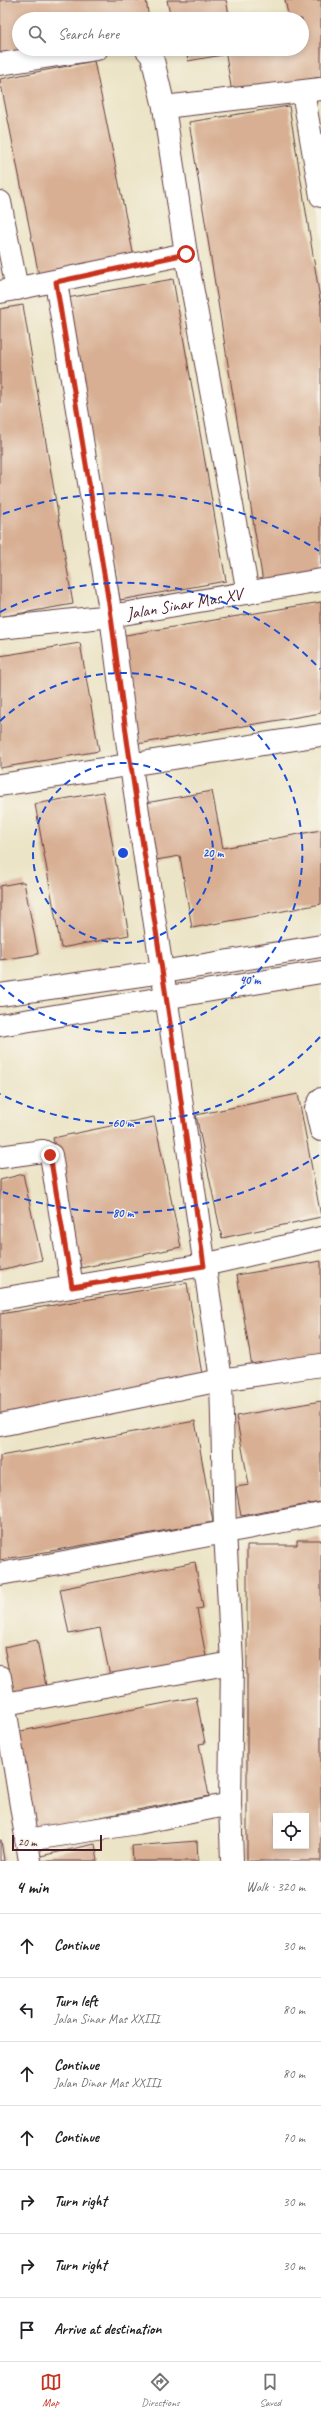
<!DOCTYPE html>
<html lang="en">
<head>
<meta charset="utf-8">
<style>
	body { margin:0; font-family:Caveat,sans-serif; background:#f2f2f2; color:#202124 }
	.controls { position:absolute; right:12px; bottom:12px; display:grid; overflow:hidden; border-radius:0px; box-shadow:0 2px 6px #0003 }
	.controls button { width:36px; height:36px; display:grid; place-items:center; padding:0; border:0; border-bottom:1px solid #e0e0e0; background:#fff; color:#202124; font:20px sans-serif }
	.scale { position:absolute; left:12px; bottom:10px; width:90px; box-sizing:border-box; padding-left:4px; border:2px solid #4a1f2b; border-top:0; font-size:11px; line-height:14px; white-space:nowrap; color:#4a1f2b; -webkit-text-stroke:3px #f7f3e8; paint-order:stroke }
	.stop { position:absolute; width:12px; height:12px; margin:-9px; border:3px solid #c8321e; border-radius:50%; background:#fff }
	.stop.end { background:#c8321e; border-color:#fff; box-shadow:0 1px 4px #0008 }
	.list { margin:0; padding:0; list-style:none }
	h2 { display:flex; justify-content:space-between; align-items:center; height:52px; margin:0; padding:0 16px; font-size:17px }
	h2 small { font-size:13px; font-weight:400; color:#757577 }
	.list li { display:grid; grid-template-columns:26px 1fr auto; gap:12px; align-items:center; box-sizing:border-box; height:64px; padding:0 16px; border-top:1px solid #e0e0e0 }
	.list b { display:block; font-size:15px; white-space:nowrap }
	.list p { margin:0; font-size:13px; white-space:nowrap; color:#757577 }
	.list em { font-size:13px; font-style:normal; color:#757577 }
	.icon { flex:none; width:22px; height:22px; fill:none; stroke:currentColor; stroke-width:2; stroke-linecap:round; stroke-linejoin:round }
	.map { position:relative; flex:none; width:321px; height:1861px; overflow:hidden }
	.search { position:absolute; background:#fff; box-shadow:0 2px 6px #0003; left:12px; right:12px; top:12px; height:44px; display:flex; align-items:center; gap:10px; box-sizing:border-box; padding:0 14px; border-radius:22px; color:#757577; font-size:15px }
	.sheet { height:500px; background:#fff }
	nav { display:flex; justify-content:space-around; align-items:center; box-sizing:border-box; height:56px; border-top:1px solid #e0e0e0; background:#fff; font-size:11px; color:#757577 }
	nav a { display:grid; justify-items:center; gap:2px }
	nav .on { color:#c8321e }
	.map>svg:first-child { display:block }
</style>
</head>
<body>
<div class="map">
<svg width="321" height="1861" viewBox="0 0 321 1861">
	<rect width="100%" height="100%" fill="#f7f3e8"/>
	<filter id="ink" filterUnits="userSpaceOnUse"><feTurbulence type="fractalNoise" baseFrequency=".025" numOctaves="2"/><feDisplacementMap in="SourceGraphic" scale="8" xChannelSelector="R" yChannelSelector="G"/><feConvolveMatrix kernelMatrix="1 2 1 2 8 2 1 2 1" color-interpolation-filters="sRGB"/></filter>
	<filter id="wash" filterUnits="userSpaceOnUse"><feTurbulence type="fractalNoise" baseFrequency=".012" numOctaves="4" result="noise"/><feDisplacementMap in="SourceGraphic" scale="16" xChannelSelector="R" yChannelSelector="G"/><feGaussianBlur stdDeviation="0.9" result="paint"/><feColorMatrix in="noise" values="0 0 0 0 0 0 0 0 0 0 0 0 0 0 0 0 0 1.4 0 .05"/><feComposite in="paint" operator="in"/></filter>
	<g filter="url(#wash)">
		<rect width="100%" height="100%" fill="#ece4c6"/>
		<g id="blocks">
			<g fill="#d8af93" fill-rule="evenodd">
				<path d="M0,0h146l3,19h-130v30h31l-50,9z"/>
				<path d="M167,0h59l4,19h-59z"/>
				<path d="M285,0h36v77l-89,16 -7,-44h77v-30h-13z"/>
				<path d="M186,49h35l1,6 -34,6z"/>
				<path d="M94,61l40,196 -95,19 -39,-197z"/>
				<path d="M289,106l32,199v267l-58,10 -74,-460z"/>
				<path d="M173,279l53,302 -106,19 -53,-302z"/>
				<path d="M23,305l50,299 -73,13v-308z"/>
				<path d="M321,602v111l-184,31 -17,-108z"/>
				<path d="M80,643l19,108 -99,17v-112z"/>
				<path d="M212,791l11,57 98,-18v74l-129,24 -12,-72 -30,5 -10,-57z"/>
				<path d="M103,792l26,143 -68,13 -26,-144z"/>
				<path d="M21,882h3l14,72 -38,6v-74z"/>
				<path d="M298,1094l23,123 -99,21 -26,-123z"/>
				<path d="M154,1117l27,130 -100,21 -28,-130z"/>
				<path d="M23,1174l19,86 -42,10v-90z"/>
				<path d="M321,1261v101l-68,11 -16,-98z"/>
				<path d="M187,1283l16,98 -203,33v-100z"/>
				<path d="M321,1401v101l-80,14 -5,-29 13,-2 -13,-69z"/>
				<path d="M195,1421l18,101 -213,38v-104z"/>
				<path d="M297,1540h24v321h-74v-316h50zM276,1816h30v30h-30z"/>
				<path d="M195,1562l8,46 -6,1 10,53 -96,19 -11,-53 -31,6 -9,-45z"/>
				<path d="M37,1640l10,51 -33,6 -10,-50z"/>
				<path d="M196,1697l9,46 -6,1 10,52 -175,34 -18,-98z"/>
				<path d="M0,1840h1l3,21h-4z"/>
				<path d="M197,1841l1,20h-65l-1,-15z"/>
				<path d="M95,1844l3,17h-62v-4z"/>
			</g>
		</g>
	</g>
	<g filter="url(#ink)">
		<use href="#blocks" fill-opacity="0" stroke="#623d42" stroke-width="1"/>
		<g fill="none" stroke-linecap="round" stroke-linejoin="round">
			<g stroke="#623d42" stroke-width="24">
				<g id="minor">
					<path d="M146,49l6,7 12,51 22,147 62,339"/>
					<path d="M0,64l97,-15"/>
					<path d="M303,92l18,104"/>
					<path d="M164,107l157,-18"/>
					<path d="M0,202l17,87"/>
					<path d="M56,282l55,334 16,124 45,296 49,344 4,151 7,132 -2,141 2,57"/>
					<path d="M0,292l186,-38"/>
					<path id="s1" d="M0,628l111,-12 210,-36"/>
					<path d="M0,785l321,-50"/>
					<path d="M0,995l162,-23 159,-26"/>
					<path d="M0,1025l321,-53"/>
					<path d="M321,1099l-5,9 5,22"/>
					<path d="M0,1157l43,-6 8,4 21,132"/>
					<path d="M0,1299l204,-34 117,-27"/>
					<path d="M0,1425l221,-45 100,-15"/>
					<path d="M0,1574l321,-60"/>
					<path d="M0,1677l30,184"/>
					<path d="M5,1704l227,-41"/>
					<path d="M26,1840l112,-17 92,-19"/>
				</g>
			</g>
			<use href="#minor" stroke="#fff" stroke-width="22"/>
		</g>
	</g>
	<g fill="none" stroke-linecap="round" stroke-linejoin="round" filter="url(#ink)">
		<path stroke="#c8321e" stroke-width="5" d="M50,1155l22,132 132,-21 -32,-230 -45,-296 -16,-124 -55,-334 130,-28"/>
	</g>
	<g fill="none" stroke="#1d4ed8" stroke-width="2" stroke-dasharray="7 5">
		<circle cx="123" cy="853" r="90"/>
		<path d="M0 721A180 180 0 1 1 0 985"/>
		<path d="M320 1037A270 270 0 0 1 0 1094M0 612A270 270 0 0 1 320 669"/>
		<path d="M319 1155A360 360 0 0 1 3 1192M3 514A360 360 0 0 1 319 551"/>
	</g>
	<g text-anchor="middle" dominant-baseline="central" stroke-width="3" stroke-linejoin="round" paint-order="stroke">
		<g font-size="17" fill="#4a1f2b" stroke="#f7f3e8">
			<text stroke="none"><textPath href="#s1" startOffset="186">Jalan Sinar Mas XV</textPath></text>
		</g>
	</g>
	<circle cx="123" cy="853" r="6" fill="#1d4ed8" stroke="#f7f3e8" stroke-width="2"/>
	<g font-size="12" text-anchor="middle" font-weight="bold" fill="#1d4ed8" stroke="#f7f3e8" stroke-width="3" stroke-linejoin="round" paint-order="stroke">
		<text x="213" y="857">20 m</text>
		<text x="250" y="984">40 m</text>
		<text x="123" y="1127">60 m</text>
		<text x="123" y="1217">80 m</text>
	</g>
</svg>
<div class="controls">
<button><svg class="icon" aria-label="locate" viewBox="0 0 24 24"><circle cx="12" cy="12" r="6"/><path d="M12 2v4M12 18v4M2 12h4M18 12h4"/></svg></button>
</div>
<div class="scale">20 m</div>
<div class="stop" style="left:186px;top:254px"></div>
<div class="stop end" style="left:50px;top:1155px"></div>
<div class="search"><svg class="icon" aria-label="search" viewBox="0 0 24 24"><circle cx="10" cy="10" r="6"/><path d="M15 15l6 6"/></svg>Search here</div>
</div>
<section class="sheet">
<h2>4 min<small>Walk · 320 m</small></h2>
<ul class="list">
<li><svg class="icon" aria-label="ahead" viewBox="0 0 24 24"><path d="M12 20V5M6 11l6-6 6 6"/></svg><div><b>Continue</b></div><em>30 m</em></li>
<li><svg class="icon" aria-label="left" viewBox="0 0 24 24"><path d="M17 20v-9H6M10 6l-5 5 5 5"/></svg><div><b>Turn left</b><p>Jalan Sinar Mas XXIII</p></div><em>80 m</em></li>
<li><svg class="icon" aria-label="ahead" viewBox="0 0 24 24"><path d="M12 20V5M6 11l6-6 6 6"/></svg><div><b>Continue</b><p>Jalan Dinar Mas XXIII</p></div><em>80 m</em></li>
<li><svg class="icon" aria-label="ahead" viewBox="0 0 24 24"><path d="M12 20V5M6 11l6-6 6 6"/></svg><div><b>Continue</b></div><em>70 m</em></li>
<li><svg class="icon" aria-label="right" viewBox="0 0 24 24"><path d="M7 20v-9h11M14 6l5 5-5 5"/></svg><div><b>Turn right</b></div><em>30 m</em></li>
<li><svg class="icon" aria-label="right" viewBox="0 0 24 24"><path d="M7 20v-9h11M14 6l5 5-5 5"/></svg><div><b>Turn right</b></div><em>30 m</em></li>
<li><svg class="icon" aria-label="arrive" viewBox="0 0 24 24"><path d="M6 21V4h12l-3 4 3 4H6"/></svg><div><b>Arrive at destination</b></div></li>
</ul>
</section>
<nav>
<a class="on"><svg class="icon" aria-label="map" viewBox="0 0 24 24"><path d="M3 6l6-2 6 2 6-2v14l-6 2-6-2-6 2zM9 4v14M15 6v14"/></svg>Map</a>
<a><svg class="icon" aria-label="directions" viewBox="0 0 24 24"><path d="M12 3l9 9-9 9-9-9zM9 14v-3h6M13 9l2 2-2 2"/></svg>Directions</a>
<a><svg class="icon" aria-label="saved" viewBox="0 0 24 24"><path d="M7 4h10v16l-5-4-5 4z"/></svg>Saved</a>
</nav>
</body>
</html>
